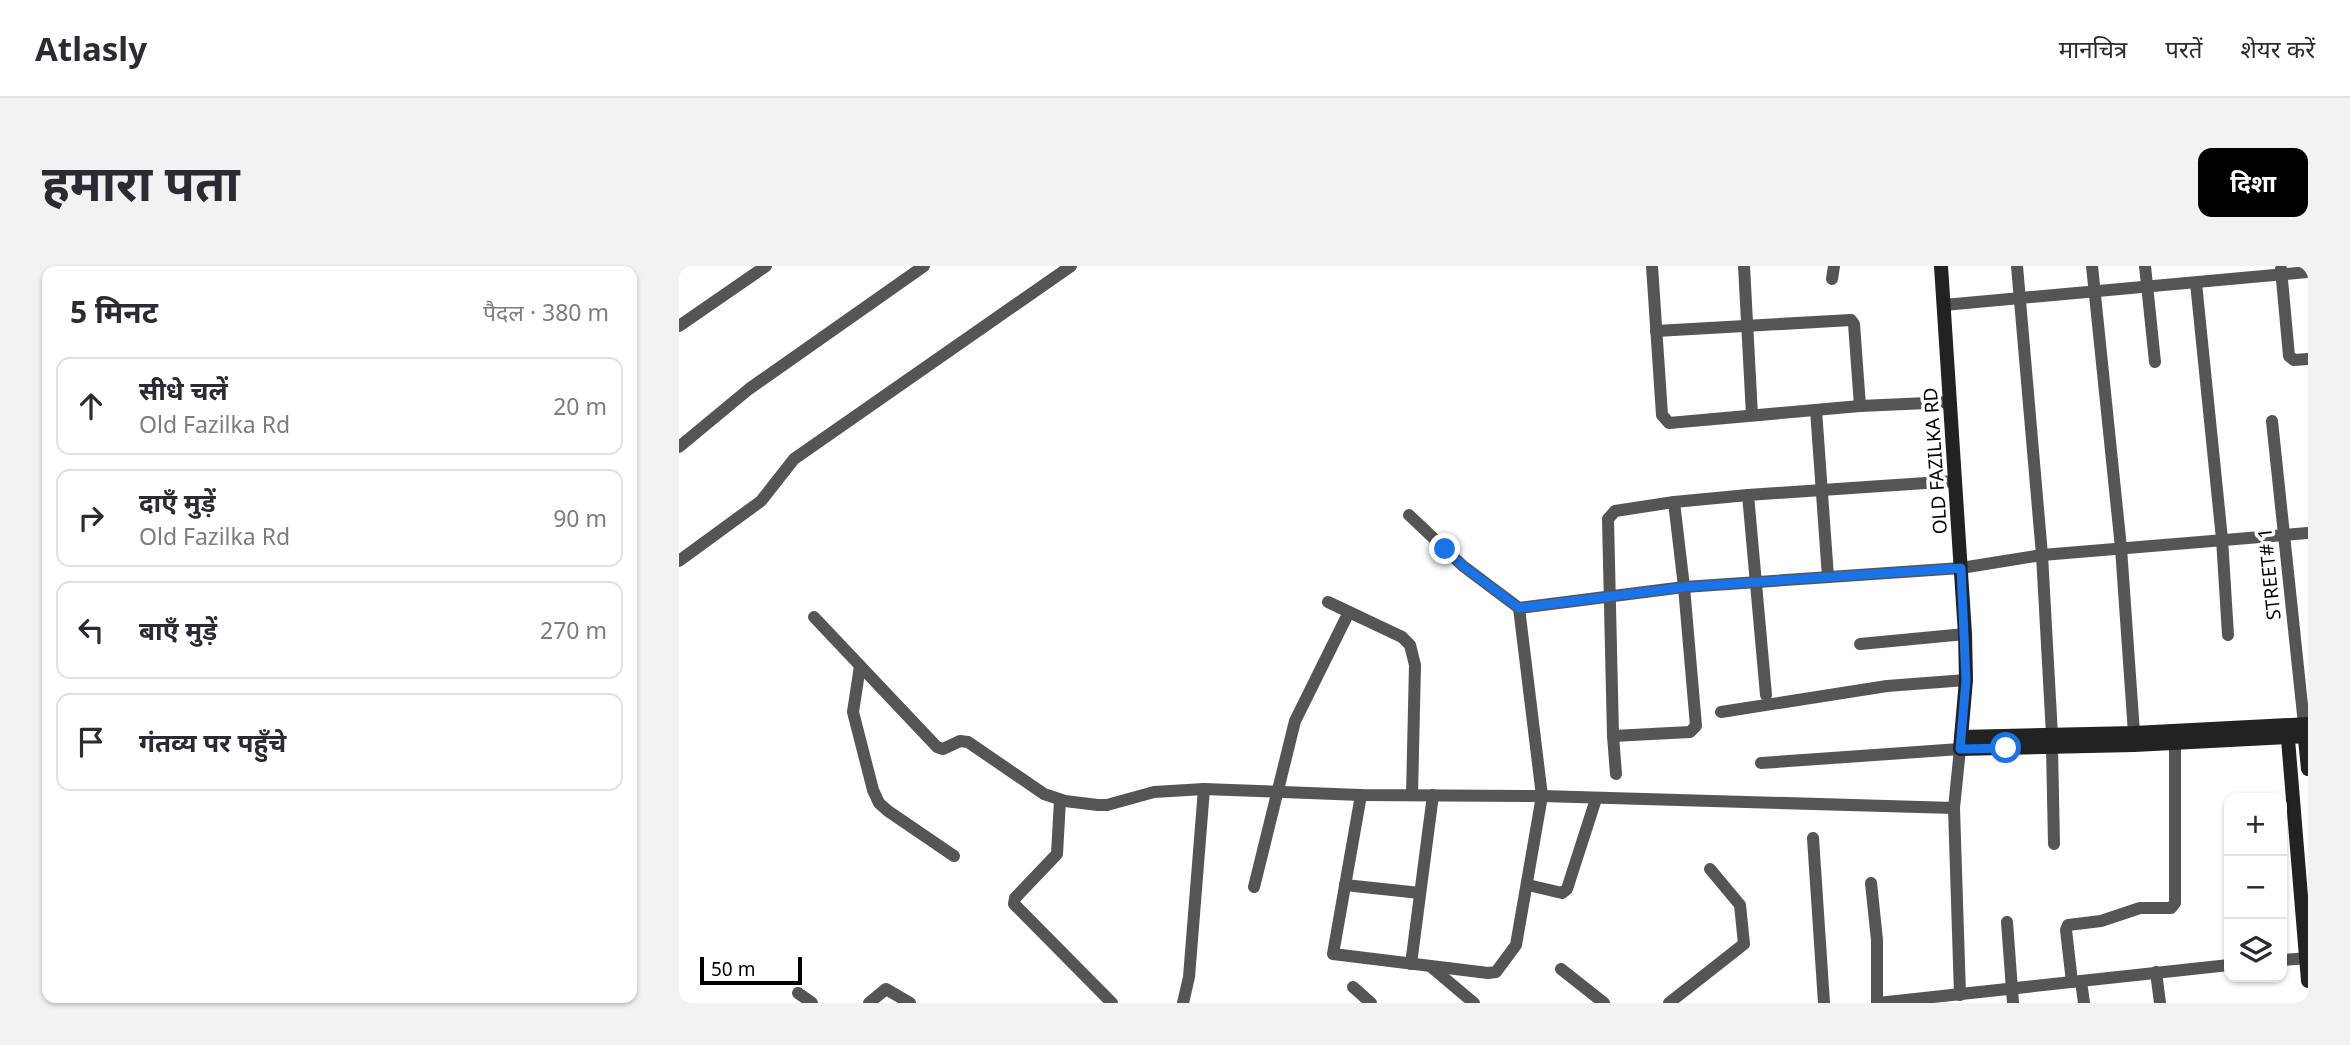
<!DOCTYPE html>
<html lang="hi">
<head>
<meta charset="utf-8">
<style>
	body { margin:0; font-family:"Noto Sans","Noto Sans Devanagari",sans-serif; background:#f2f2f3; color:#2b2b33 }
	.controls { position:absolute; right:21px; bottom:21px; display:grid; overflow:hidden; border-radius:14px; box-shadow:0 2px 5px #0004 }
	.controls button { width:63px; height:63px; display:grid; place-items:center; padding:0; border:0; border-bottom:2px solid #e1e1e2; background:#fff; color:#2b2b33; font:35px sans-serif }
	.scale { position:absolute; left:21px; bottom:18px; width:102px; box-sizing:border-box; padding-left:7px; border:4px solid #000; border-top:0; font-size:19px; line-height:24px; white-space:nowrap; color:#000; -webkit-text-stroke:5px #fff; paint-order:stroke }
	.stop { position:absolute; width:21px; height:21px; margin:-16px; border:5px solid #1a73e8; border-radius:50%; background:#fff }
	.stop.end { background:#1a73e8; border-color:#fff; box-shadow:0 2px 7px #0008 }
	.list { margin:0; padding:0; list-style:none }
	h2 { display:flex; justify-content:space-between; align-items:center; height:91px; margin:0; padding:0 28px; font-size:30px }
	h2 small { font-size:23px; font-weight:400; color:#7c7c81 }
	.list li { display:grid; grid-template-columns:46px 1fr auto; gap:21px; align-items:center; box-sizing:border-box; height:98px; margin:0 14px 14px; padding:0 14px; border:2px solid #e1e1e2; border-radius:14px }
	.list b { display:block; font-size:26px; white-space:nowrap }
	.list p { margin:0; font-size:23px; white-space:nowrap; color:#7c7c81 }
	.list em { font-size:23px; font-style:normal; color:#7c7c81 }
	.icon { flex:none; width:38px; height:38px; fill:none; stroke:currentColor; stroke-width:2; stroke-linecap:round; stroke-linejoin:round }
	.map { position:relative; flex:none; width:1629px; height:737px; overflow:hidden; border-radius:14px }
	header { display:flex; align-items:center; gap:42px; box-sizing:border-box; height:98px; padding:0 35px; background:#fff; border-bottom:2px solid #e1e1e2 }
	header strong { font-size:33px }
	nav { display:flex; gap:38px; margin-inline-start:auto; font-size:24px }
	.intro { display:flex; align-items:center; justify-content:space-between; box-sizing:border-box; height:168px; padding:0 42px }
	h1 { margin:0; font-size:49px }
	.button { padding:18px 32px; border-radius:14px; background:#000; color:#fff; font-size:24px; font-weight:700 }
	main { display:flex; gap:42px; padding:0 42px }
	aside { flex:1; background:#fff; border-radius:14px; box-shadow:0 2px 5px #0004 }
	.map>svg:first-child { display:block }
</style>
</head>
<body>
<header>
<strong>Atlasly</strong>
<nav><a>मानचित्र</a><a>परतें</a><a>शेयर करें</a></nav>
</header>
<div class="intro"><h1>हमारा पता</h1><a class="button">दिशा</a></div>
<main>
<aside>
<h2>5 मिनट<small>पैदल · 380 m</small></h2>
<ul class="list">
<li><svg class="icon" aria-label="ahead" viewBox="0 0 24 24"><path d="M12 20V5M6 11l6-6 6 6"/></svg><div><b>सीधे चलें</b><p>Old Fazilka Rd</p></div><em>20 m</em></li>
<li><svg class="icon" aria-label="right" viewBox="0 0 24 24"><path d="M7 20v-9h11M14 6l5 5-5 5"/></svg><div><b>दाएँ मुड़ें</b><p>Old Fazilka Rd</p></div><em>90 m</em></li>
<li><svg class="icon" aria-label="left" viewBox="0 0 24 24"><path d="M17 20v-9H6M10 6l-5 5 5 5"/></svg><div><b>बाएँ मुड़ें</b></div><em>270 m</em></li>
<li><svg class="icon" aria-label="arrive" viewBox="0 0 24 24"><path d="M6 21V4h12l-3 4 3 4H6"/></svg><div><b>गंतव्य पर पहुँचे</b></div></li>
</ul>
</aside>
<div class="map">
<svg width="1629" height="737" viewBox="0 0 1629 737">
	<rect width="100%" height="100%" fill="#fff"/>
	<g fill="none" stroke-linecap="round" stroke-linejoin="round">
		<g stroke="#555" stroke-width="12">
			<path d="M973,0l10,149 7,8 191,-17 90,-4"/>
			<path d="M1065,0l8,149"/>
			<path d="M1338,0l25,289 10,180"/>
			<path d="M1413,0l29,282 13,185"/>
			<path d="M1466,0l10,96"/>
			<path d="M1602,3l8,87 5,4 14,-1"/>
			<path d="M1153,13l2,-13"/>
			<path d="M1517,17l26,256 6,96"/>
			<path d="M1265,39l364,-33"/>
			<path d="M0,60l87,-60"/>
			<path d="M977,65l195,-11 3,4 6,82"/>
			<path d="M1137,144l12,167"/>
			<path d="M1593,155l32,303"/>
			<path d="M0,181l70,-58 175,-123"/>
			<path d="M1069,229l18,200"/>
			<path d="M730,249l54,51 56,42 165,-21 277,-19 81,-13 266,-22"/>
			<path d="M0,295l82,-60 33,-42 277,-193"/>
			<path d="M649,336l74,35 8,8 5,20 -3,130"/>
			<path d="M135,351l123,130 6,2 17,-8 8,1 76,52 21,7 33,4h9l47,-13 50,-3 157,6 181,1 412,12"/>
			<path d="M1181,378l105,-10"/>
			<path d="M181,400l-7,46 20,78 6,13 9,8 66,45"/>
			<path d="M1042,446l166,-26 79,-6"/>
			<path d="M934,470l77,-4 6,-6 -12,-139 -10,-85"/>
			<path d="M1373,481l2,97"/>
			<path d="M1082,497l199,-14 -6,59 6,187"/>
			<path d="M937,508l-3,-38 -5,-217 7,-8 59,-9 74,-7 207,-14"/>
			<path d="M682,529l-28,159 155,19 8,-1 20,-27 26,-149 -23,-188"/>
			<path d="M381,534l-3,54 -42,44 -1,6 98,99"/>
			<path d="M1134,572l11,165"/>
			<path d="M1192,617l6,57v63"/>
			<path d="M666,619l75,8"/>
			<path d="M849,619l34,8 5,-4 29,-90"/>
			<path d="M575,621l41,-166 54,-109"/>
			<path d="M1328,656l6,81"/>
			<path d="M1603,694l26,-2"/>
			<path d="M732,698l22,-169"/>
			<path d="M751,700l44,37"/>
			<path d="M882,703l43,34"/>
			<path d="M1477,706l4,31"/>
			<path d="M1402,715l3,22"/>
			<path d="M1393,716l-6,-52 2,-5 33,-4 39,-13h31l4,-5v-160"/>
			<path d="M674,721l18,16"/>
			<path d="M119,727l14,10"/>
			<path d="M190,737l17,-14 24,14"/>
			<path d="M504,737l6,-26 15,-188"/>
			<path d="M990,737l75,-59 -4,-39 -30,-36"/>
			<path d="M1199,737l351,-38"/>
		</g>
		<g stroke="#222" stroke-width="14">
			<path d="M1262,0l24,368 1,46 -6,69 174,-4 174,-9"/>
			<path d="M1608,461l21,254"/>
			<path d="M1625,463l4,40"/>
			<path d="M1282,471l173,-4 174,-9"/>
		</g>
	</g>
	<g fill="none" stroke-linecap="round" stroke-linejoin="round">
		<path stroke="#1a73e8" stroke-width="9" d="M766,283l18,17 56,42 166,-21 276,-19 5,112 -6,69 46,-1"/>
	</g>
	<g text-anchor="middle" dominant-baseline="central" stroke-width="7" stroke-linejoin="round" paint-order="stroke">
		<g font-size="19" fill="#000" stroke="#fff">
			<text transform="translate(1256 195) rotate(-94)">OLD FAZILKA RD</text>
			<text transform="translate(1590 308) rotate(-96)">STREET# 1</text>
		</g>
	</g>
</svg>
<div class="controls">
<button>+</button>
<button>−</button>
<button><svg class="icon" aria-label="layers" viewBox="0 0 24 24"><path d="M12 4l9 5-9 5-9-5zM3 14l9 5 9-5"/></svg></button>
</div>
<div class="scale">50 m</div>
<div class="stop" style="left:1327px;top:482px"></div>
<div class="stop end" style="left:766px;top:283px"></div>
</div>
</main>
</body>
</html>
